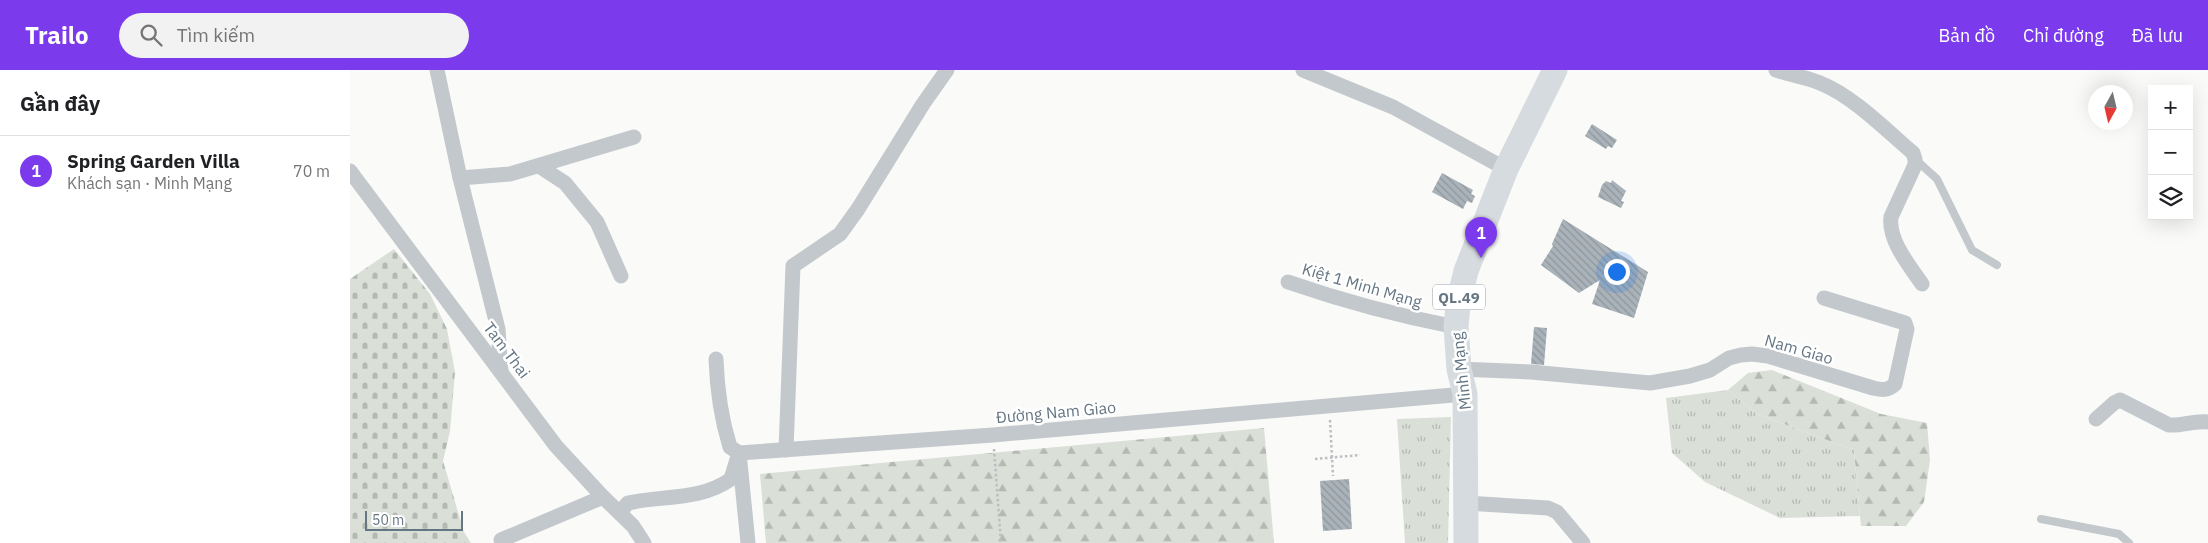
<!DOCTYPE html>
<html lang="vi">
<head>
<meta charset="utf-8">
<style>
	body { margin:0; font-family:"IBM Plex Sans",sans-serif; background:#f2f2f2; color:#202124 }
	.controls { position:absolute; right:15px; top:15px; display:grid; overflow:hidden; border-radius:0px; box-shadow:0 5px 20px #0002 }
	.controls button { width:45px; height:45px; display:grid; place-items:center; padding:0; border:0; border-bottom:1px solid #e0e0e0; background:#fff; color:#202124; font:25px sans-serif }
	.compass { position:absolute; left:1738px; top:15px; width:45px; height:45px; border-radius:50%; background:#fff; box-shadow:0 5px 20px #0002; rotate:188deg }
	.scale { position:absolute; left:15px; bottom:12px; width:98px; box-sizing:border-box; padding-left:5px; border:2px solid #657683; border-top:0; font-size:14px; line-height:18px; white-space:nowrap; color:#657683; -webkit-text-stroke:4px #fff; paint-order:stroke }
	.you { position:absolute; left:1266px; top:201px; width:18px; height:18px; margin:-12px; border:4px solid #fff; border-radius:50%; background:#1a73e8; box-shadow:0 0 0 8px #1a73e833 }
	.badge { display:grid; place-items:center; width:32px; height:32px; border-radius:50%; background:#7c3aed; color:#fff; font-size:16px; font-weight:700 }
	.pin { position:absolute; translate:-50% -41px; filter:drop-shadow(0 1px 2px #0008) }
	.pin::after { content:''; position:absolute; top:26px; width:18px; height:15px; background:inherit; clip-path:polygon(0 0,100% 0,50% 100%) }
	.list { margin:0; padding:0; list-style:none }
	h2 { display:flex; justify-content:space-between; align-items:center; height:65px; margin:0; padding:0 20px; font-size:21px }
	h2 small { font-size:16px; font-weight:400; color:#757577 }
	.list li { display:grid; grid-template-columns:32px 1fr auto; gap:15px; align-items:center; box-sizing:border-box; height:70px; padding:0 20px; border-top:1px solid #e0e0e0 }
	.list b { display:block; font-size:19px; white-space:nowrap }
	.list p { margin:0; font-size:16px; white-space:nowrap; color:#757577 }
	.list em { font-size:16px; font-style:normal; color:#757577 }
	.icon { flex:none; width:28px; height:28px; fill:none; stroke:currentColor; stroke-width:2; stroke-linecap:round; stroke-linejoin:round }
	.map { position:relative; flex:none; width:1858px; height:473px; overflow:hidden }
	header { display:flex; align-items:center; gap:30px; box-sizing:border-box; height:70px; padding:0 25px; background:#7c3aed; color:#fff }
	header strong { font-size:24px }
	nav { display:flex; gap:28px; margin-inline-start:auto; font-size:18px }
	.search { width:350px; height:45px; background:#f2f2f2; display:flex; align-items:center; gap:12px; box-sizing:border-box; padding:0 18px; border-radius:28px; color:#757577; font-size:19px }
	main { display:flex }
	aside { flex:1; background:#fff }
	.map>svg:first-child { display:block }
</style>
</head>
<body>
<header>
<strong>Trailo</strong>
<div class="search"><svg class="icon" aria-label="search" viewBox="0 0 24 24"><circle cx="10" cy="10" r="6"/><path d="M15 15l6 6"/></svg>Tìm kiếm</div>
<nav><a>Bản đồ</a><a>Chỉ đường</a><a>Đã lưu</a></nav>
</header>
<main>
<aside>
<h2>Gần đây<small></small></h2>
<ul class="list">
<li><span class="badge">1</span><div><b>Spring Garden Villa</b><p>Khách sạn · Minh Mạng</p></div><em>70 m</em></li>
</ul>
</aside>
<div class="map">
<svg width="1858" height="473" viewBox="0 0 1858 473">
	<defs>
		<pattern id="grass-tufts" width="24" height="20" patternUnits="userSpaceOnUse" patternTransform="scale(1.25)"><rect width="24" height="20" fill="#dadfd7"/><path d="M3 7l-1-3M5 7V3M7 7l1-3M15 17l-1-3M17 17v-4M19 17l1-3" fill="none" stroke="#b4b9b4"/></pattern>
		<pattern id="forest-firs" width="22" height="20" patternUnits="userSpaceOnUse" patternTransform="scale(1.25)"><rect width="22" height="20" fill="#dadfd7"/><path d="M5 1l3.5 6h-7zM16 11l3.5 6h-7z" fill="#b4b9b4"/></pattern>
		<pattern id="cemetery-stones" width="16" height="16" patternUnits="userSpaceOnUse" patternTransform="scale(1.25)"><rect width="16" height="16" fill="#dadfd7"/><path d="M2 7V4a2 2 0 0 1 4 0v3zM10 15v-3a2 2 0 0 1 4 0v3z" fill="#b4b9b4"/></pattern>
		<pattern id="building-back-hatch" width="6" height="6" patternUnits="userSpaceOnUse" patternTransform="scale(1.25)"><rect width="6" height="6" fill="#aab3b9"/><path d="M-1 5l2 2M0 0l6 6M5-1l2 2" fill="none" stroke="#8e969c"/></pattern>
	</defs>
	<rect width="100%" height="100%" fill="#fafaf8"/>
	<g fill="url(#grass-tufts)">
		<path d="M1378,320l29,24 97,36 6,66 -80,2 -75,-36 -33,-29 -6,-55z"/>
		<path d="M1101,347l-3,126h-43l-8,-124z"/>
	</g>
	<g fill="url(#forest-firs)">
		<path d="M1422,300l109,44 46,9 3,37 -6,42 -18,24h-45l-7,-76 -97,-36 -29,-24 20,-17z"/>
		<path d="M914,358l10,115h-508l-6,-69z"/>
	</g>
	<path fill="url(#cemetery-stones)" d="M44,179l36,45 17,35 8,43 -5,59 -7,30 21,71 7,11h-121v-264z"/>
	<g fill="url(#building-back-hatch)">
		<path d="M1242,54l25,16 -5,8 -4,-2 -2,3 -21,-13z"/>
		<path d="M1092,103l31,17 -2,4 4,2 -3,7 -5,-2 -4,8 -31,-17z"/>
		<path d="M1262,110l14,11 -5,10 3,1 -3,6 -23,-11 4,-12 4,-4 5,2z"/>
		<path d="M1213,149l85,53 -14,46 -42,-14 8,-24 -21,13 -38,-28 12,-19 -1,-2z"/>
		<path d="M1184,257l13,1 -3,37 -13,-1z"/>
		<path d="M999,409l3,50 -29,2 -3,-50z"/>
	</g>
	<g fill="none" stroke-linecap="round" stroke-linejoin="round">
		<g stroke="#bbbfc2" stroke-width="2.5" stroke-dasharray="2.5 2.5" stroke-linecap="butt">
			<path d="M980,350l3,56"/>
			<path d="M644,379l7,94"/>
			<path d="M965,389l45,-4"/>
		</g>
		<g stroke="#c3c8cc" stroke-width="8">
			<path d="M1565,89l22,20 35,71 25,15"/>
			<path d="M1691,449l78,15 10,9"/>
		</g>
		<g stroke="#c3c8cc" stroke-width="15">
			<path d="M87,0l23,108 38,151 3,43"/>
			<path d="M953,0l90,37 113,62"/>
			<path d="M1426,0c14,5 30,7 44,13 33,13 66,47 93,70l2,6v6l-24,52c-3,23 18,48 31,67"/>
			<path d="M189,96l26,17 32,39 24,54"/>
			<path d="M0,101l206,275 47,51 30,29 11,17"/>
			<path d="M110,108l50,-4 124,-37"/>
			<path d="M938,212c55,19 111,34 168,45"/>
			<path d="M1109,299l72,3 119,11 40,-7 20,-6 19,-12 12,-3 11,-1 16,2 105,32c9,2 15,3 22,-4l12,-55 -2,-6 -81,-25"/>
			<path d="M1746,349l18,-16 6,-3 49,25c14,1 25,-5 39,-3"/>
			<path d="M436,380l7,-184 47,-32 18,-25 65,-105 24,-34"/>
			<path d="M1116,433l82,5 9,4 26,31"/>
			<path d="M270,442l8,-9c35,-8 72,-2 103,-24l8,-26 -9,-6c-9,-29 -13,-58 -14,-88"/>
			<path d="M151,470l102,-43"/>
			<path d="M398,473l-9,-90 254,-18 472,-41"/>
		</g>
		<path stroke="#d6dbdf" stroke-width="25" d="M1116,473l-1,-149 -6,-25 -3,-42 2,-23 8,-33 40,-102 49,-99"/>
	</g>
	<g text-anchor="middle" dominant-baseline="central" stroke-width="5" stroke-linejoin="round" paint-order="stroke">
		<rect fill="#fff" stroke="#939fa8" stroke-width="1" x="1083" y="214.5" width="52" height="25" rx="4"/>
		<g font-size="15" font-weight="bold" fill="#657683">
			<text x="1109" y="227">QL.49</text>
		</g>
		<g font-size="16" fill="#657683" stroke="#fff">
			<text transform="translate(1012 215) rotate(16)">Kiệt 1 Minh Mạng</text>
			<text transform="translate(1449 279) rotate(16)">Nam Giao</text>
			<text transform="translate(157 280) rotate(53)">Tam Thai</text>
			<text transform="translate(1111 301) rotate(-96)">Minh Mạng</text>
			<text transform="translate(706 342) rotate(-5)">Đường Nam Giao</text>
		</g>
	</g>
</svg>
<div class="controls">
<button>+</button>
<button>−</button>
<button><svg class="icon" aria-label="layers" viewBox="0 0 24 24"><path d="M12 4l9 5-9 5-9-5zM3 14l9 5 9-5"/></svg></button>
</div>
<svg class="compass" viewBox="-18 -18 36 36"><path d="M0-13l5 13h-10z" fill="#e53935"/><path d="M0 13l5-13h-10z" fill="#757577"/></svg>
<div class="scale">50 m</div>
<div class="you"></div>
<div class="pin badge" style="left:1131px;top:188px">1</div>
</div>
</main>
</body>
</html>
